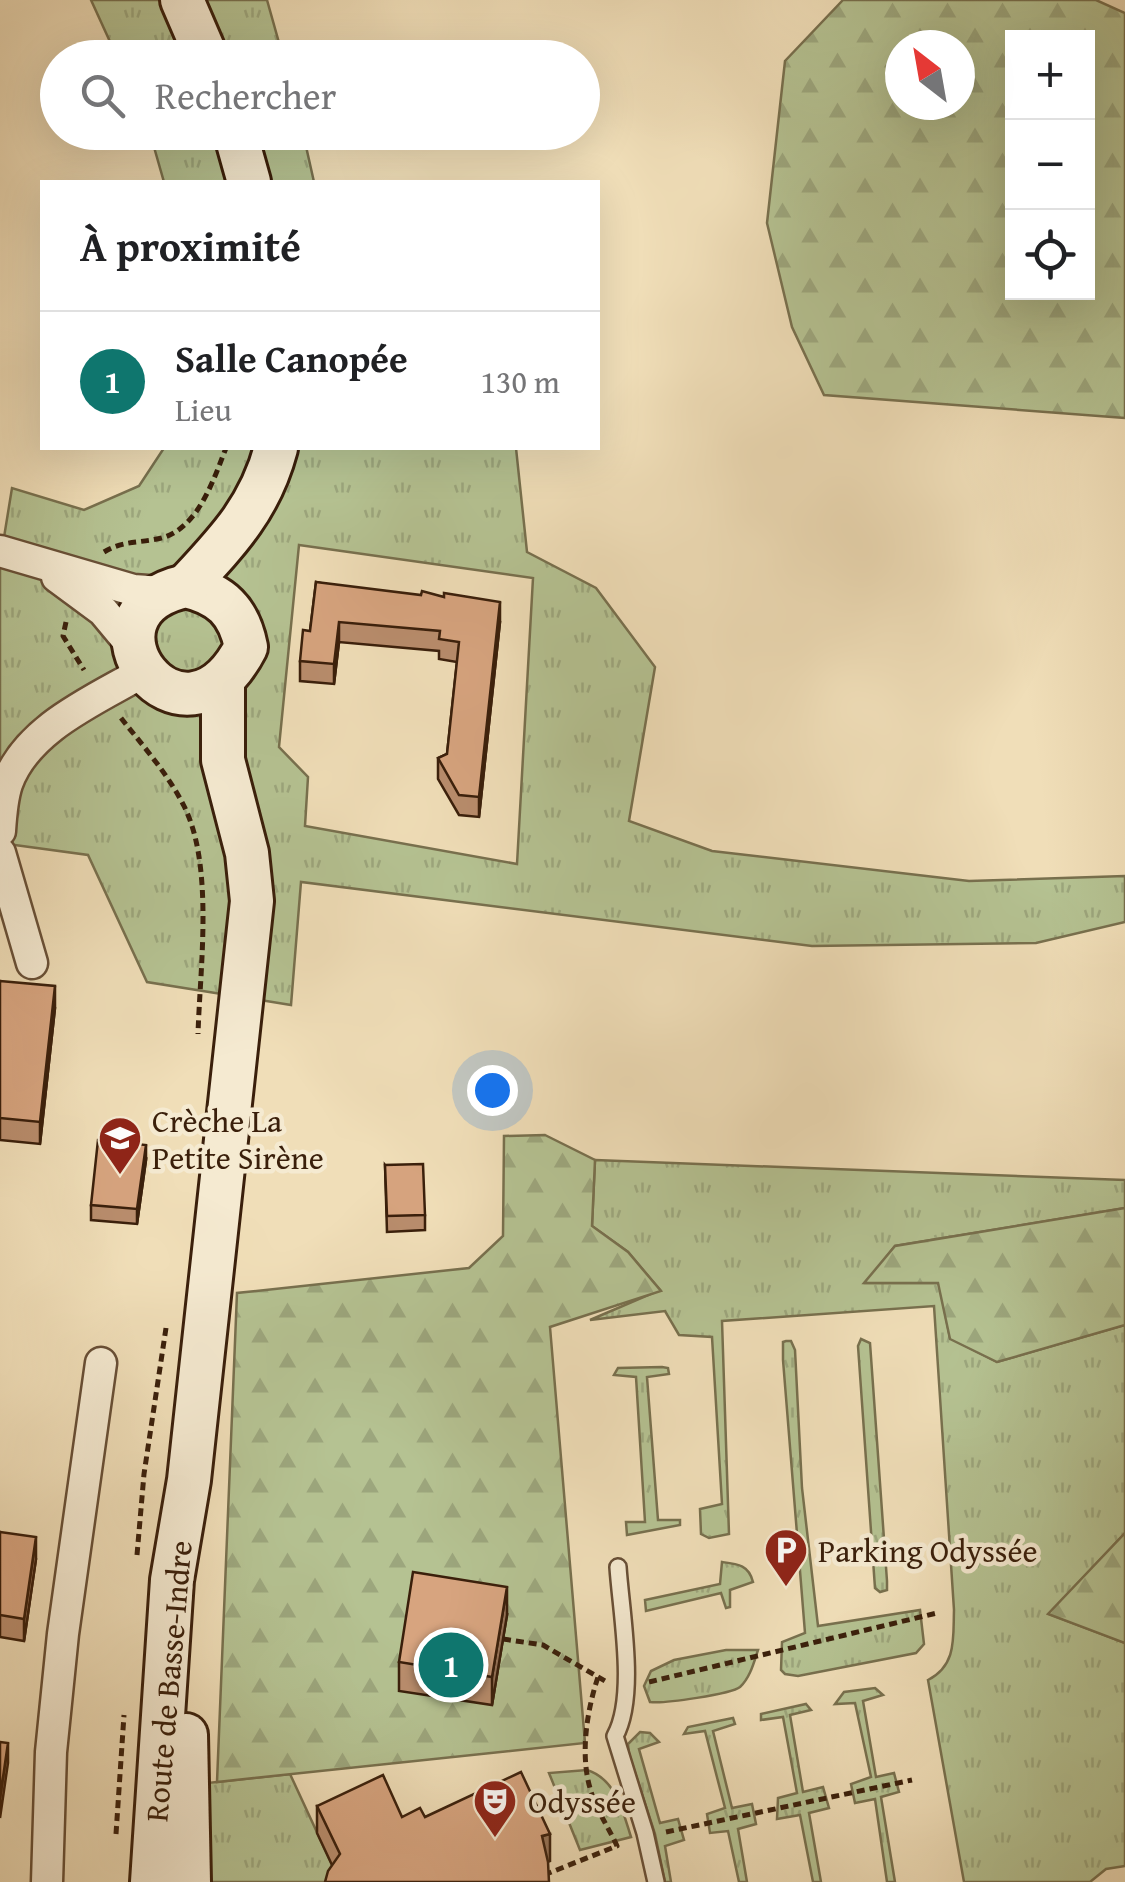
<!DOCTYPE html>
<html lang="fr">
<head>
<meta charset="utf-8">
<style>
	body { margin:0; font-family:"Gentium Book Plus",serif; background:#f6f6f6; color:#202124 }
	.controls { position:absolute; right:30px; top:30px; display:grid; overflow:hidden; border-radius:0px; box-shadow:0 10px 40px #0002 }
	.controls button { width:90px; height:90px; display:grid; place-items:center; padding:0; border:0; border-bottom:2px solid #e0e0e0; background:#fff; color:#202124; font:50px sans-serif }
	.compass { position:absolute; left:885px; top:30px; width:90px; height:90px; border-radius:50%; background:#fff; box-shadow:0 10px 40px #0002; rotate:329deg }
	.you { position:absolute; left:492px; top:1090px; width:35px; height:35px; margin:-25px; border:8px solid #fff; border-radius:50%; background:#1a73e8; box-shadow:0 0 0 15px #1a73e833 }
	.badge { display:grid; place-items:center; width:65px; height:65px; border-radius:50%; background:#0f766e; color:#fff; font-size:32px; font-weight:700 }
	.pin { position:absolute; translate:-50% -50%; border:5px solid #fff; box-shadow:0 2px 10px #0006 }
	.list { margin:0; padding:0; list-style:none }
	h2 { display:flex; justify-content:space-between; align-items:center; height:130px; margin:0; padding:0 40px; font-size:42px }
	h2 small { font-size:32px; font-weight:400; color:#757577 }
	.list li { display:grid; grid-template-columns:65px 1fr auto; gap:30px; align-items:center; box-sizing:border-box; height:140px; padding:0 40px; border-top:2px solid #e0e0e0 }
	.list b { display:block; font-size:38px; white-space:nowrap }
	.list p { margin:0; font-size:32px; white-space:nowrap; color:#757577 }
	.list em { font-size:32px; font-style:normal; color:#757577 }
	.icon { flex:none; width:55px; height:55px; fill:none; stroke:currentColor; stroke-width:2; stroke-linecap:round; stroke-linejoin:round }
	.map { position:relative; flex:none; width:1125px; height:1882px; overflow:hidden }
	.search { position:absolute; background:#fff; box-shadow:0 10px 40px #0002; left:40px; top:40px; width:560px; height:110px; display:flex; align-items:center; gap:25px; box-sizing:border-box; padding:0 35px; border-radius:55px; color:#757577; font-size:38px }
	.panel { position:absolute; background:#fff; box-shadow:0 10px 40px #0002; left:40px; top:180px; width:560px; height:270px; border-radius:0px }
	.map>svg:first-child { display:block }
</style>
</head>
<body>
<div class="map">
<svg width="1125" height="1882" viewBox="0 0 1125 1882">
	<defs>
		<pattern id="grass-tufts" width="24" height="20" patternUnits="userSpaceOnUse" patternTransform="scale(2.5)"><rect width="24" height="20" fill="#b5c292"/><path d="M3 7l-1-3M5 7V3M7 7l1-3M15 17l-1-3M17 17v-4M19 17l1-3" fill="none" stroke="#9ca67d"/></pattern>
		<pattern id="forest-firs" width="22" height="20" patternUnits="userSpaceOnUse" patternTransform="scale(2.5)"><rect width="22" height="20" fill="#b5c292"/><path d="M5 1l3.5 6h-7zM16 11l3.5 6h-7z" fill="#9ca67d"/></pattern>
	</defs>
	<rect width="100%" height="100%" fill="#f0deb8"/>
	<filter id="stains"><feTurbulence type="fractalNoise" baseFrequency=".002" numOctaves="4"/><feColorMatrix values="0 0 0 0 .2 0 0 0 0 .09 0 0 0 0 .02 0 0 0 .5 -.17"/></filter>
	<radialGradient id="worn" r=".72"><stop offset=".6" stop-color="#630" stop-opacity="0"/><stop offset="1" stop-color="#630" stop-opacity=".3"/></radialGradient>
	<g fill="url(#grass-tufts)" stroke="#78704e" stroke-width="2.5" fill-rule="evenodd">
		<path d="M91,0h176l16,57h-166z"/>
		<path d="M150,133h153l11,49h-150z"/>
		<path d="M164,448h352l11,104 69,36 59,79 -26,154 83,30 257,30 156,-5v46l-89,21 -224,3 -511,-64 -10,123 -144,-23 -59,-127 -88,-12v-281l12,-74 72,22 55,-24zM299,545l234,33 -16,286 -212,-38 3,-49 -29,-30z"/>
		<path d="M595,1160l530,20v28l-230,38 -29,37h73l11,55 47,24 128,-37v208l-76,81 76,29v223l-19,3 -16,13h-126l-36,-202c29,-15 25,-42 26,-70l-20,-304 -212,15 7,213 -20,4 -8,-4 -1,-25 22,-5 -10,-167 -33,-2 -14,-24 -75,9 70,-30 -32,-38 -36,-26z"/>
		<path d="M861,1339l9,4 17,238v9l-7,2 -5,-4 -17,-242z"/>
		<path d="M786,1341h5l4,9 7,138 16,138 102,-16 4,34 -8,9 -118,23 -13,-2 -4,-4 1,-28 23,-9 -22,-273v-18z"/>
		<path d="M662,1367l6,1 1,6 -22,3 11,143h22v5l-53,10 -1,-13h19l-9,-145 -22,-2 4,-7z"/>
		<path d="M722,1562c16,2 27,3 31,20l-23,8v17l-4,1 -5,-15 -75,18 -1,-11 75,-16z"/>
		<path d="M726,1650h32c-4,12 -8,28 -18,37 -9,7 -76,17 -90,15l-6,-16 7,-15 23,-11z"/>
		<path d="M875,1688l8,7 -20,6 13,76 18,-4 5,19 -18,5 14,85h-8l-12,-83 -20,4 -4,-19 20,-7 -16,-74 -20,1 9,-12z"/>
		<path d="M806,1704l5,6 -21,5 13,77 20,-5 6,21 -20,5 12,69h-8l-13,-67 -23,4 1,-21 19,-5 -14,-76 -22,3v-6z"/>
		<path d="M733,1718l2,6 -22,7 19,77 20,-4 4,20 -18,5 9,53h-8l-11,-51 -18,2 -3,-19 18,-6 -20,-77 -21,3 4,-7z"/>
		<path d="M640,1732l10,1 9,9 -20,7 21,74 18,-4 6,21 -19,6 6,36h-6l-10,-48 -26,-80 -1,-10z"/>
		<path d="M587,1770c29,9 36,42 44,67l-51,13 -31,-77z"/>
		<path d="M290,1774l50,108h-133v-99z"/>
	</g>
	<g fill="url(#forest-firs)" stroke="#78704e" stroke-width="2.5" fill-rule="evenodd">
		<path d="M843,0h253l29,13v405l-301,-23 -32,-68 -25,-104 18,-162zM1012,38h76v254h-76zM960,45v60h-60v-60z"/>
		<path d="M545,1135l50,25 -3,66 36,26 33,39 -111,36 35,416 -368,39 20,-489 232,-25 34,-32 1,-100z"/>
		<path d="M1125,1208v117l-128,37 -47,-23 -12,-56h-74l31,-37z"/>
		<path d="M1125,1533v110l-77,-29z"/>
	</g>
	<g fill="none" stroke-linecap="round" stroke-linejoin="round">
		<g stroke="#684f36" stroke-width="20">
			<path id="lane" d="M618,1567c3,46 19,129 -3,169l30,97 11,49"/>
		</g>
		<g stroke="#684f36" stroke-width="35">
			<g id="street">
				<path d="M0,551l133,39 29,2"/>
				<path d="M57,577l46,34 30,36"/>
				<path d="M0,831c1,-15 2,-32 7,-47 20,-56 88,-84 136,-112"/>
				<path d="M0,853l32,110"/>
				<path d="M47,1882l4,-130 12,-118 38,-271"/>
			</g>
		</g>
		<g stroke="#3a1f0b" stroke-width="48">
			<g id="secondary">
				<path d="M182,0l25,58"/>
				<path d="M235,132l14,50"/>
				<path d="M186,586c35,8 53,25 60,61 -64,124 -181,-35 -60,-61z"/>
				<path d="M186,586c42,-45 74,-78 90,-138"/>
				<path d="M186,1735l3,147"/>
				<path d="M152,1882l20,-302 17,-100 63,-579 -5,-48 -24,-93v-79"/>
			</g>
		</g>
		<g stroke="#3a1f0b" stroke-width="5" stroke-dasharray="8 5" stroke-linecap="butt">
			<path d="M104,552c18,-11 33,-9 53,-13 40,-7 56,-58 69,-91"/>
			<path d="M66,622l-3,14 21,34"/>
			<path d="M121,718c22,28 47,56 63,88 30,60 16,161 14,228"/>
			<path d="M137,1555l7,-81 22,-146"/>
			<path d="M503,1639l40,6 62,36"/>
			<path d="M649,1682l288,-69"/>
			<path d="M666,1832l246,-52"/>
			<path d="M116,1834l8,-119"/>
			<path d="M544,1875l73,-29c-8,-18 -22,-38 -27,-58 -10,-34 -3,-78 8,-111"/>
		</g>
		<use href="#lane" stroke="#f5ead1" stroke-width="15"/>
		<use href="#street" stroke="#f5ead1" stroke-width="30"/>
		<use href="#secondary" stroke="#f5ead1" stroke-width="42"/>
	</g>
	<g fill="#b98d6d" stroke="#3a1f0b" stroke-width="2.5">
		<path d="M316,582l184,40 -21,195 -20,-2 -21,-36v-21l9,-4 10,-92 -18,-3v-8l-100,-9 -5,42 -34,-3v-20l10,-30z"/>
		<path d="M0,981l55,27 -15,136 -40,-4z"/>
		<path d="M146,1160l-9,64 -46,-4v-15z"/>
		<path d="M385,1165l40,50v15l-38,2z"/>
		<path d="M0,1532l36,27 -12,82 -24,-4z"/>
		<path d="M507,1615l-15,90 -93,-14v-29z"/>
		<path d="M317,1806l85,11h23l125,44 -218,4 -15,-32z"/>
	</g>
	<g fill="#967359" stroke="#3a1f0b" stroke-width="2.5">
		<path d="M500,602v20l-21,195v-20z"/>
		<path d="M339,622v20l-5,42v-20z"/>
		<path d="M55,986v22l-15,136v-22z"/>
		<path d="M146,1145v15l-9,64v-15z"/>
		<path d="M36,1537v22l-12,82v-22z"/>
		<path d="M507,1587v28l-15,90v-28z"/>
		<path d="M8,1743v20l-8,55v-20z"/>
		<path d="M550,1834v27l-8,2v-27z"/>
	</g>
	<g fill="#d7a47f" stroke="#3a1f0b" stroke-width="2.5">
		<path d="M316,582l105,13 1,-4 22,6v-4l56,9 -21,195 -20,-2 -21,-37 9,-4 12,-112 -20,-3 1,-8 -101,-9 -5,42 -34,-3 3,-31 7,1z"/>
		<path d="M0,981l55,5 -15,136 -40,-4z"/>
		<path d="M98,1140l48,5 -9,64 -46,-4z"/>
		<path d="M423,1164l2,51 -38,1 -2,-51z"/>
		<path d="M0,1532l36,5 -12,82 -24,-4z"/>
		<path d="M413,1572l94,15 -15,90 -93,-15z"/>
		<path d="M0,1742l8,1 -8,55z"/>
		<path d="M521,1772l29,62 -8,2 6,26 1,20h-224l3,-11 12,-17 -23,-48 66,-31 19,42 18,-9 5,9z"/>
	</g>
	<defs>
		<g id="school-pin" transform="scale(2.25)"><path d="M0 17L-7.5 6A9.5 9.5 0 1 1 7.5 6Z" fill="#8f2418" stroke="#f5ead1"/><path d="M0-5L7-2L0 1L-7-2ZM-4 1L0 2.5L4 1V4Q0 6-4 4Z" fill="#fff"/></g>
		<g id="parking-pin" transform="scale(2.25)"><path d="M0 17L-7.5 6A9.5 9.5 0 1 1 7.5 6Z" fill="#8f2418" stroke="#f5ead1"/><path d="M-3.5-5.5H1a3.5 3.5 0 0 1 0 7H-1V5.5H-3.5ZM-1-3.4V-.6H.8a1.4 1.4 0 0 0 0-2.8Z" fill="#fff"/></g>
		<g id="theatre-pin" transform="scale(2.25)"><path d="M0 17L-7.5 6A9.5 9.5 0 1 1 7.5 6Z" fill="#8f2418" stroke="#f5ead1"/><path d="M-5-5.5Q0-4 5-5.5V0Q5 5 0 6Q-5 5-5 0ZM-3.3-2.5H-1v1.5H-3.3ZM1-2.5H3.3v1.5H1ZM-2.8 1Q0 5.5 2.8 1Z" fill="#fff"/></g>
	</defs>
	<g fill-rule="evenodd">
		<use href="#school-pin" x="120" y="1138"/>
		<use href="#parking-pin" x="786" y="1550"/>
		<use href="#theatre-pin" x="495" y="1801"/>
	</g>
	<g text-anchor="middle" dominant-baseline="central" stroke-width="9" stroke-linejoin="round" paint-order="stroke">
		<g font-size="32" fill="#3a1f0b" stroke="#f5ead1" text-anchor="start">
			<text x="152" y="1120">Crèche La<tspan x="152" dy="37">Petite Sirène</tspan></text>
			<text x="818" y="1550">Parking Odyssée</text>
			<text x="528" y="1801">Odyssée</text>
		</g>
		<g font-size="32" fill="#3a1f0b" stroke="#f5ead1">
			<text transform="translate(168 1681) rotate(-85)">Route de Basse-Indre</text>
		</g>
	</g>
	<rect width="100%" height="100%" filter="url(#stains)"/>
	<rect width="100%" height="100%" fill="url(#worn)"/>
</svg>
<div class="controls">
<button>+</button>
<button>−</button>
<button><svg class="icon" aria-label="locate" viewBox="0 0 24 24"><circle cx="12" cy="12" r="6"/><path d="M12 2v4M12 18v4M2 12h4M18 12h4"/></svg></button>
</div>
<svg class="compass" viewBox="-18 -18 36 36"><path d="M0-13l5 13h-10z" fill="#e53935"/><path d="M0 13l5-13h-10z" fill="#757577"/></svg>
<div class="you"></div>
<div class="pin badge" style="left:451px;top:1665px">1</div>
<div class="search"><svg class="icon" aria-label="search" viewBox="0 0 24 24"><circle cx="10" cy="10" r="6"/><path d="M15 15l6 6"/></svg>Rechercher</div>
<section class="panel">
<h2>À proximité<small></small></h2>
<ul class="list">
<li><span class="badge">1</span><div><b>Salle Canopée</b><p>Lieu</p></div><em>130 m</em></li>
</ul>
</section>
</div>
</body>
</html>
